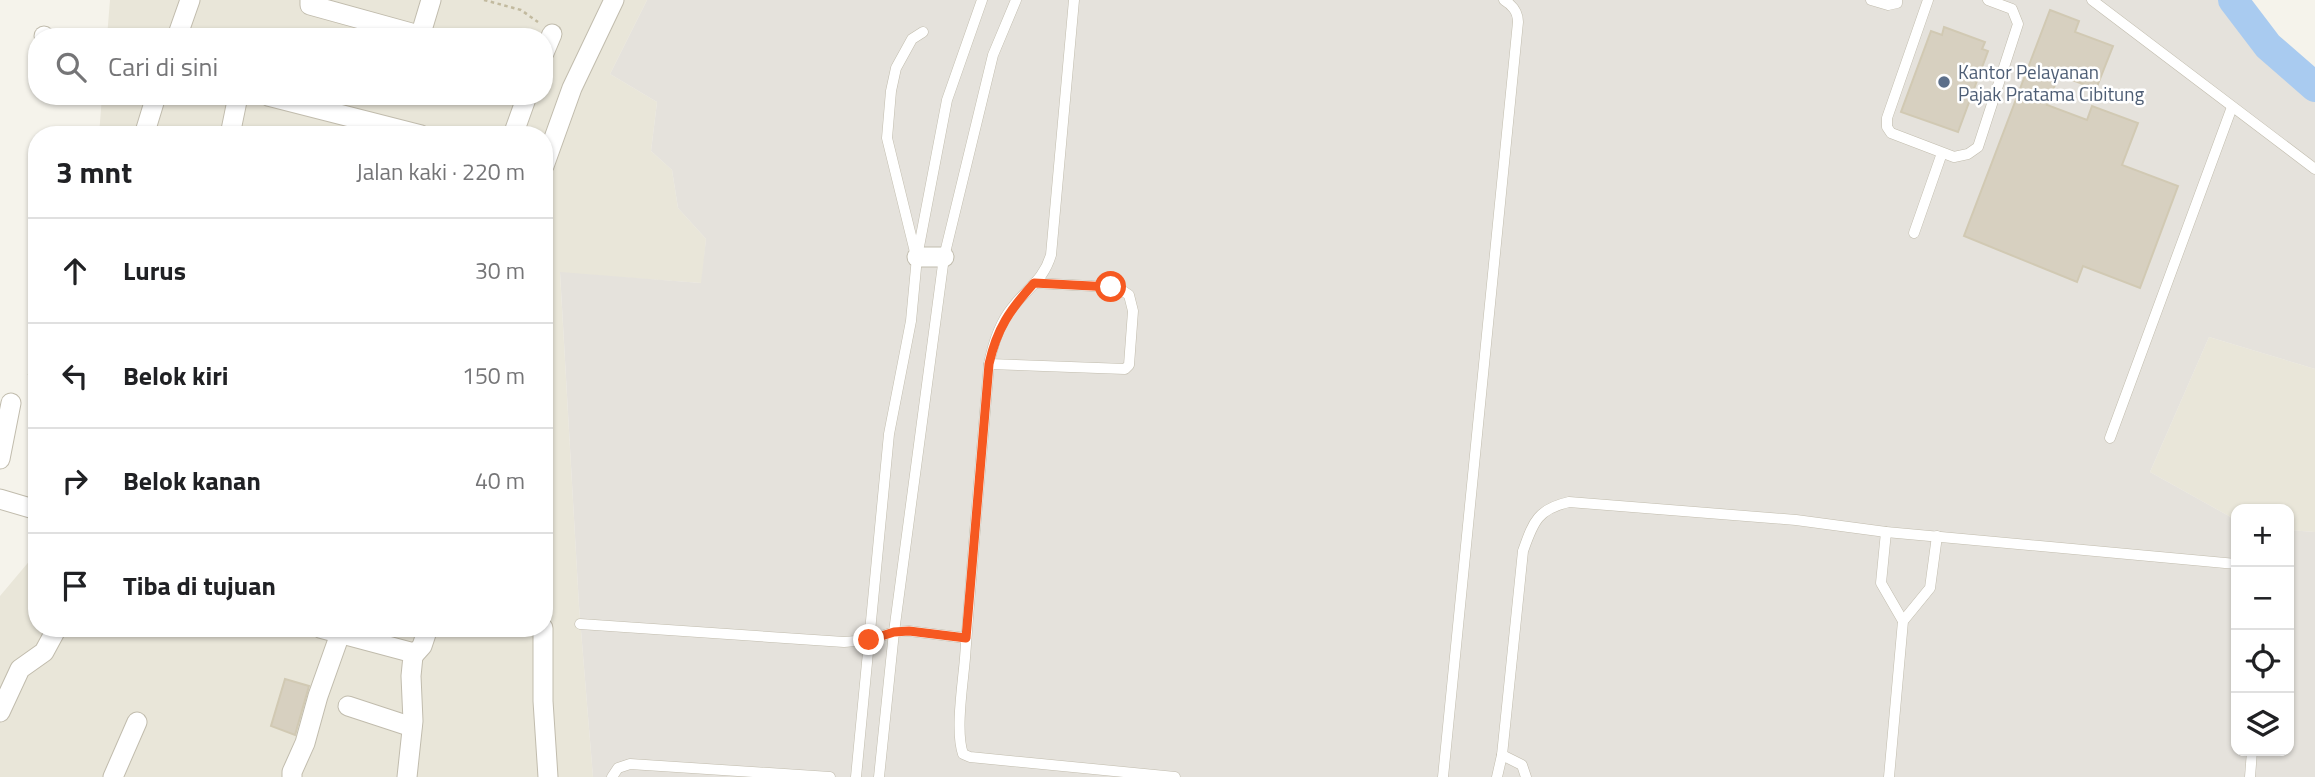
<!DOCTYPE html>
<html lang="id">
<head>
<meta charset="utf-8">
<style>
	body { margin:0; font-family:"Titillium Web",sans-serif; background:#f2f2f2; color:#202124 }
	.controls { position:absolute; right:21px; bottom:21px; display:grid; overflow:hidden; border-radius:14px; box-shadow:0 2px 5px #0004 }
	.controls button { width:63px; height:63px; display:grid; place-items:center; padding:0; border:0; border-bottom:2px solid #e0e0e0; background:#fff; color:#202124; font:35px sans-serif }
	.stop { position:absolute; width:21px; height:21px; margin:-16px; border:5px solid #f65921; border-radius:50%; background:#fff }
	.stop.end { background:#f65921; border-color:#fff; box-shadow:0 2px 7px #0008 }
	.list { margin:0; padding:0; list-style:none }
	h2 { display:flex; justify-content:space-between; align-items:center; height:91px; margin:0; padding:0 28px; font-size:30px }
	h2 small { font-size:23px; font-weight:400; color:#757577 }
	.list li { display:grid; grid-template-columns:46px 1fr auto; gap:21px; align-items:center; box-sizing:border-box; height:105px; padding:0 28px; border-top:2px solid #e0e0e0 }
	.list b { display:block; font-size:26px; white-space:nowrap }
	.list em { font-size:23px; font-style:normal; color:#757577 }
	.icon { flex:none; width:38px; height:38px; fill:none; stroke:currentColor; stroke-width:2; stroke-linecap:round; stroke-linejoin:round }
	.map { position:relative; flex:none; width:2315px; height:777px; overflow:hidden }
	.search { position:absolute; background:#fff; box-shadow:0 2px 5px #0004; left:28px; top:28px; width:525px; height:77px; display:flex; align-items:center; gap:18px; box-sizing:border-box; padding:0 24px; border-radius:28px; color:#757577; font-size:26px }
	.panel { position:absolute; background:#fff; box-shadow:0 2px 5px #0004; left:28px; top:126px; width:525px; height:511px; border-radius:28px }
	.map>svg:first-child { display:block }
</style>
</head>
<body>
<div class="map">
<svg width="2315" height="777" viewBox="0 0 2315 777">
	<rect width="100%" height="100%" fill="#f5f3eb"/>
	<g fill="#e9e6d9">
		<path d="M110,0h537l-37,74 47,28 -6,49 21,19 6,38 28,31 -4,44 -142,-10 19,333 14,171h-593v-181l37,-44v76h507v-493h-445l3,-39h442v-59h-437z"/>
		<path d="M2209,337l106,32v163l-26,-2v-21h-53v11l-86,-48z"/>
	</g>
	<path fill="#e5e2dc" d="M647,0h1578l82,86 8,4v279l-106,-32 -59,135 86,48v231h53v-221l26,2v245h-1722l-14,-171 -19,-334 141,11 5,-44 -28,-31 -6,-38 -21,-19 6,-49 -47,-28z"/>
	<g fill="none" stroke-linecap="round" stroke-linejoin="round">
		<path stroke="#a9cbf0" stroke-width="30" d="M2233,0l35,46 47,41"/>
	</g>
	<g fill="#d7d0c0" stroke="#d1c9b3" stroke-width="2">
		<path d="M2050,10l29,11 -4,11 38,14 -17,43 -37,-14 -12,30 40,15 5,-14 46,17 -16,42 56,21 -38,102 -57,-22 -6,16 -113,-46z"/>
		<path d="M1944,27l41,15 -3,7 6,2 -30,81 -57,-20 30,-81 11,4z"/>
		<path d="M285,679l24,7 -14,49 -24,-9z"/>
	</g>
	<g fill="none" stroke-linecap="round" stroke-linejoin="round">
		<g stroke="#c1bcad" stroke-width="11">
			<g id="service">
				<path d="M1074,0l-23,255c-8,26 -23,32 -39,53 -13,16 -19,36 -23,56 -8,98 -17,196 -24,294 -2,25 -10,73 -2,96l7,3 205,20"/>
				<path d="M1871,0l17,5 9,-2v-3"/>
				<path d="M1928,0l-41,118v9l4,6 63,24 14,-3 10,-7 40,-123 -6,-15 -24,-9"/>
				<path d="M2092,0l223,169"/>
				<path d="M1914,233l28,-80"/>
				<path d="M915,252l-28,-114 4,-47 5,-23 16,-29 11,-7"/>
				<path d="M989,364l136,5 4,-4 4,-54 -4,-16 -6,-4 -12,-4 -77,-4"/>
				<path d="M2110,438l122,-331"/>
				<path d="M1886,532l-5,51 22,38"/>
				<path d="M580,624l264,18 25,-2 25,-8 15,-1 57,7"/>
				<path d="M1502,755l20,10 4,12"/>
				<path d="M612,777l6,-9 12,-4 200,13"/>
				<path d="M856,777l33,-343 22,-113 6,-64 30,-157 35,-100"/>
				<path d="M879,777l15,-145 50,-375 49,-202 23,-55"/>
				<path d="M1443,777l75,-755c0,-11 -6,-17 -14,-22"/>
				<path d="M1497,777l5,-22 21,-204c10,-28 14,-42 46,-49l227,18 90,12 350,32"/>
				<path d="M1889,777l14,-156 27,-33 7,-52"/>
				<path d="M2250,777l2,-26"/>
			</g>
		</g>
		<g stroke="#c1bcad" stroke-width="21">
			<g id="minor">
				<path d="M310,0v5l105,29 7,-4 9,-30"/>
				<path d="M44,36l1,1"/>
				<path d="M177,37l13,-37"/>
				<path d="M544,53l8,-19"/>
				<path d="M268,96l153,39"/>
				<path d="M146,135l-1,-3 11,-36"/>
				<path d="M230,135l8,-39"/>
				<path d="M513,135l14,-39"/>
				<path d="M544,166l28,-78 42,-88"/>
				<path d="M917,257h27"/>
				<path d="M0,459l11,-56"/>
				<path d="M0,499l37,11"/>
				<path d="M320,628l90,24 3,4 -2,20 2,45 -6,56"/>
				<path d="M543,628v73l5,76"/>
				<path d="M413,656l9,-10 6,-18"/>
				<path d="M348,706l64,21"/>
				<path d="M0,712l20,-43 24,-17 13,-24"/>
				<path d="M113,777l24,-55"/>
				<path d="M292,777v-5l13,-29 13,-47 22,-62"/>
			</g>
		</g>
		<g stroke="#c2ba9f" stroke-width="2.5" stroke-dasharray="3.5 3.5" stroke-linecap="butt">
			<path d="M484,0l37,10 17,12"/>
			<path d="M29,375l8,-41"/>
		</g>
		<use href="#service" stroke="#fff" stroke-width="10"/>
		<use href="#minor" stroke="#fff" stroke-width="19"/>
	</g>
	<g fill="none" stroke-linecap="round" stroke-linejoin="round">
		<path stroke="#f65921" stroke-width="9" d="M869,640l25,-8 15,-1 57,7 23,-274c8,-36 21,-54 45,-81l77,4"/>
	</g>
	<circle fill="#5c6f8a" stroke="#fff" stroke-width="2.5" cx="1944" cy="82" r="7"/>
	<g text-anchor="middle" dominant-baseline="central" stroke-width="5" stroke-linejoin="round" paint-order="stroke">
		<g font-size="19" fill="#4e5e75" stroke="#fff" text-anchor="start">
			<text x="1958" y="71">Kantor Pelayanan<tspan x="1958" dy="22">Pajak Pratama Cibitung</tspan></text>
		</g>
	</g>
</svg>
<div class="controls">
<button>+</button>
<button>−</button>
<button><svg class="icon" aria-label="locate" viewBox="0 0 24 24"><circle cx="12" cy="12" r="6"/><path d="M12 2v4M12 18v4M2 12h4M18 12h4"/></svg></button>
<button><svg class="icon" aria-label="layers" viewBox="0 0 24 24"><path d="M12 4l9 5-9 5-9-5zM3 14l9 5 9-5"/></svg></button>
</div>
<div class="stop" style="left:1111px;top:287px"></div>
<div class="stop end" style="left:869px;top:640px"></div>
<div class="search"><svg class="icon" aria-label="search" viewBox="0 0 24 24"><circle cx="10" cy="10" r="6"/><path d="M15 15l6 6"/></svg>Cari di sini</div>
<section class="panel">
<h2>3 mnt<small>Jalan kaki · 220 m</small></h2>
<ul class="list">
<li><svg class="icon" aria-label="ahead" viewBox="0 0 24 24"><path d="M12 20V5M6 11l6-6 6 6"/></svg><div><b>Lurus</b></div><em>30 m</em></li>
<li><svg class="icon" aria-label="left" viewBox="0 0 24 24"><path d="M17 20v-9H6M10 6l-5 5 5 5"/></svg><div><b>Belok kiri</b></div><em>150 m</em></li>
<li><svg class="icon" aria-label="right" viewBox="0 0 24 24"><path d="M7 20v-9h11M14 6l5 5-5 5"/></svg><div><b>Belok kanan</b></div><em>40 m</em></li>
<li><svg class="icon" aria-label="arrive" viewBox="0 0 24 24"><path d="M6 21V4h12l-3 4 3 4H6"/></svg><div><b>Tiba di tujuan</b></div></li>
</ul>
</section>
</div>
</body>
</html>
